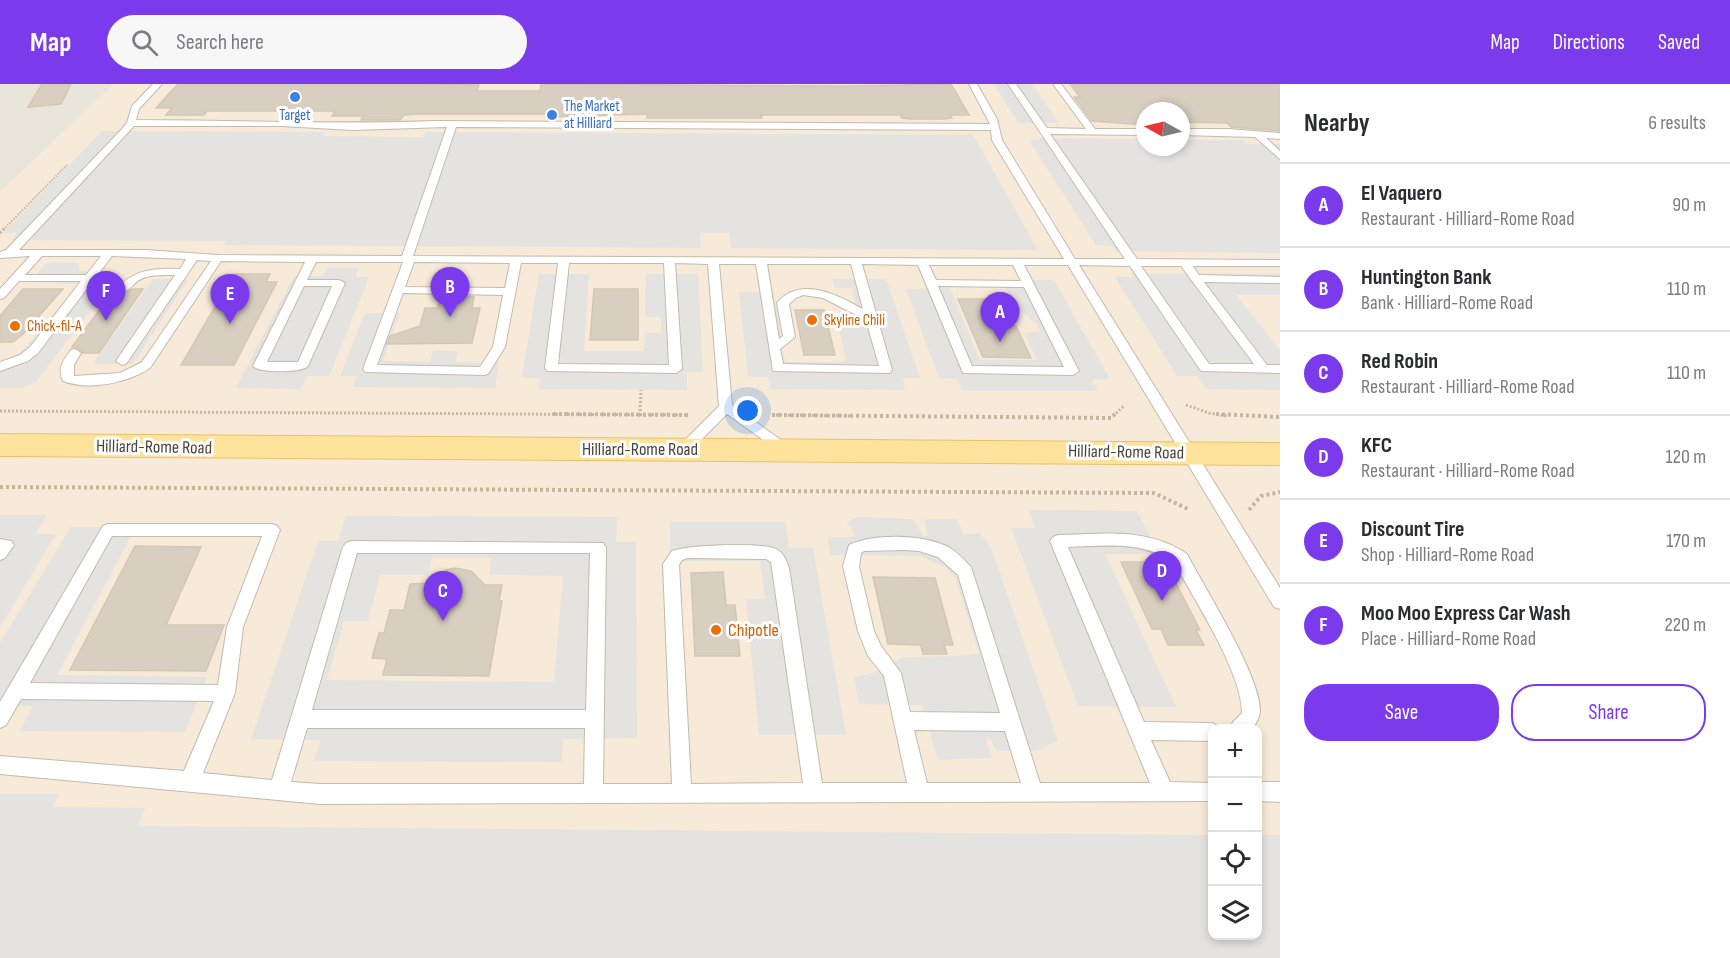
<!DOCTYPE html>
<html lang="en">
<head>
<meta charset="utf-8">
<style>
	body { margin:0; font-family:"Sofia Sans Condensed",sans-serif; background:#f7f7f7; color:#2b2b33 }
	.controls { position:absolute; right:18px; bottom:18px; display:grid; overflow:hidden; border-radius:12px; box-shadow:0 3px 9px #0003 }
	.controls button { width:54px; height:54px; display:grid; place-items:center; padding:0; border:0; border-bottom:2px solid #e1e1e2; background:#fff; color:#2b2b33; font:30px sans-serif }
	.compass { position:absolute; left:1136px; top:18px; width:54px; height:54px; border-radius:50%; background:#fff; box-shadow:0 3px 9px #0003; rotate:278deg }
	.you { position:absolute; left:748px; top:327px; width:21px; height:21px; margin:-15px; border:4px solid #fff; border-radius:50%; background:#1a73e8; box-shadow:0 0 0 9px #1a73e833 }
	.badge { display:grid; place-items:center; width:39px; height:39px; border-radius:50%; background:#7c3aed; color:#fff; font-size:20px; font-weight:700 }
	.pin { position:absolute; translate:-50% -50px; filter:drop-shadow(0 2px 3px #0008) }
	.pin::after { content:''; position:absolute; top:32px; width:21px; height:18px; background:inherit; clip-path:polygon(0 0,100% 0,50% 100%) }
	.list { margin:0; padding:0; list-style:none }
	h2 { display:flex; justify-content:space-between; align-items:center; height:78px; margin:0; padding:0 24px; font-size:26px }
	h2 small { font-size:20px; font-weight:400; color:#7c7c81 }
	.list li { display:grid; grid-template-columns:39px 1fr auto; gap:18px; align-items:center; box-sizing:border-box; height:84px; padding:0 24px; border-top:2px solid #e1e1e2 }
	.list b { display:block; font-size:22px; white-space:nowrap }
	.list p { margin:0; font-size:20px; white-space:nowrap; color:#7c7c81 }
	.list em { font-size:20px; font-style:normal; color:#7c7c81 }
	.actions { display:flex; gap:12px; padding:18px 24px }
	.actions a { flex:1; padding:14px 0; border:2px solid #7c3aed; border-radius:24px; text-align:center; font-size:21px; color:#7c3aed }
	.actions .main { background:#7c3aed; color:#fff }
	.icon { flex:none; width:33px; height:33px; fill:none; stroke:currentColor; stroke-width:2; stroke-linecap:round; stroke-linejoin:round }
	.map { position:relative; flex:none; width:1280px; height:874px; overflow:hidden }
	header { display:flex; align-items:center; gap:36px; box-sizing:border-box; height:84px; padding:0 30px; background:#7c3aed; color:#fff }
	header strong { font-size:28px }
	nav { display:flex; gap:33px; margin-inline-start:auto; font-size:21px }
	.search { width:420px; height:54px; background:#f7f7f7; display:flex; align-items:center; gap:15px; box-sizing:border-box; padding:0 21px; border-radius:33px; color:#7c7c81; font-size:22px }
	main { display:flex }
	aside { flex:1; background:#fff }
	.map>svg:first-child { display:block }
</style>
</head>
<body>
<header>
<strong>Map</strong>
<div class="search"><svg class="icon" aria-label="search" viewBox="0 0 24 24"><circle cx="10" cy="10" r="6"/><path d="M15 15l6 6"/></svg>Search here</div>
<nav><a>Map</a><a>Directions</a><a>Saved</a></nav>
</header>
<main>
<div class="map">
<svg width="1280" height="874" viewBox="0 0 1280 874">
	<rect width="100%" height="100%" fill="#f6f3ec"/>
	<path fill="#eae5da" d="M0,0h114l-114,108z"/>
	<path fill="#f7ead8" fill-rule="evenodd" d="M114,0h1166v874h-1280v-766zM1145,27h36v36h-36zM1212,644h46v208h-46z"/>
	<g fill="#e5e3e0" fill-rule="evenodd">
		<path d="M994,0h38l27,39h-41z"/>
		<path d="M102,47l223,1 -2,4 100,1 2,-5 548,3 65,115 -307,-2 -2,-15h-29l1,15 -477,-3 2,-4 -214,-1 5,-7h-14z"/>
		<path d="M1040,54l105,1v8h36v-7h62l4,4h33v109l-164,-2 -4,-5 -16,-1 -67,-105h11z"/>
		<path d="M52,178l27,1v8l41,1 -84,110 -16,6h-20v-27l13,-4 12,-8 54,-65 -48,-2 14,-18z"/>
		<path d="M328,184h31l-3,9h13l-40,99h-22l-6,13 -65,-1 58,-112h29z"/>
		<path d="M1130,189l150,1v21h-44l44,55v40l-74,-1 -9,-13h-20l-62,-99h18z"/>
		<path d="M539,190h50l-5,77h60l1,-18h16v-16h-16l1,-43h52l5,98h-16v18l-148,-1 1,-11 -18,-1z"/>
		<path d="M153,195h35l-55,85h-40z"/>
		<path d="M833,195h53l34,99h-17l2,12 -134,-1 -3,-12h-20l-9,-85 35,1 11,69h61l-8,-38h19l-2,-24 -3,-12h-17z"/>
		<path d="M1001,196h53l56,99 -18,1 6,11h-136l-4,-12 -19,-1 -33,-89 44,-1 30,72h57l-13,-27 17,-1 -4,-7 -21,-18z"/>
		<path d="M365,229h35l-17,48 47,1 3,-11h25l-3,11 44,1 -4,25 -142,-1 4,-11h-17z"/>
		<path d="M1029,426l108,1 22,43h-54l71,153 -98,-1 -67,-178h24z"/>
		<path d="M0,431h47l-12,19h21l-56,93z"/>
		<path d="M346,432l271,1 -1,25h20l1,196 -74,1 -1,23 -248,-1 6,-21 -69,-1 67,-198h20zM432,474h59l-2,17 74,1 -9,106 -227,-2 17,-59h24l12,-46h48z"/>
		<path d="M857,433l55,2 12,17h4l-4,-17h33l7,16 15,-2 12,14 67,194 -22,10h-39l-7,-12 -4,1 6,18 -54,2 -16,-55 -63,-1 -5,-26 19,-5 31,-16 54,-1 21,-3 -23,-73 -9,-12 -27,-12 -90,-1 -2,-18h24l3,-3 -8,-12z"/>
		<path d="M670,438h115l4,26h24l33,187h-87l-13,-136h19l-5,-38h-90z"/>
		<path d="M71,443h65l-79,148 150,2 -22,55 -165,-1 13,-25h-33v-63z"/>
		<path d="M0,710h59l-6,13 92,1 -7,18 1074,9v101h46v-101h22v123h-1280z"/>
	</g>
	<g fill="#d8cfc1" stroke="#d3c7b4" stroke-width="1.5">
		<path d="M42,0h29l-10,20 -33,3z"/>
		<path d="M178,0h251l50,1 -2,6h63l1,-7 303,2 107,-2 18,31h-19l2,3 -8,1h-34l-8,-1 -2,-3h-139l1,3h-115v-4l-98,3 1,-3h-134l-12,1 -4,5h-39l2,-4h-31l3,-5h-128l-3,4h-38l6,-7h-16z"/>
		<path d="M1070,0h210v47l-49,-4 -4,-4 -46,-1v-11h-36v14l-53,-4 -18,-24h6z"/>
		<path d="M234,190h36l-4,8h11l-43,83h-53z"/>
		<path d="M23,205h40l-40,45 -10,8h-13v-26z"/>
		<path d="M115,205l9,5 8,-5h11l-44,64h-16l-7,-6h-4z"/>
		<path d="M594,205h44v51h-48z"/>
		<path d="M441,212l33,1 -2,11h8l-8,35 -85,1 3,-8 30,-10 5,-18h12z"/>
		<path d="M958,215h38l13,27h7l15,32 -48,-1z"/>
		<path d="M795,226h29l11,45h-31z"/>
		<path d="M135,462l66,1 -35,78h58l-18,46 -136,-1z"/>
		<path d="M1121,478h44l35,68h-4l8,15h-36l-7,-16h-9z"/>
		<path d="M455,484l16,3 14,14h17l-3,16h3l-13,75 -106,-1 4,-16 -15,-1 7,-25h5l6,-23h14l6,-26 22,-1 14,-13z"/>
		<path d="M723,488l3,33h9l5,51h-45l-4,-83z"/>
		<path d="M873,493l62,1 18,67h-9l3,9h-24l-2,-9 -33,-1z"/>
	</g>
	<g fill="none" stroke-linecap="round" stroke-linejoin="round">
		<g stroke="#c2bbae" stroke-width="2">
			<g id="lane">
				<path d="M153,0h9l-23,25 -3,11c100,0 199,5 299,1l555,3 -21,-40h8l20,35 5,21 73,119h50l-117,-175h8l31,44 39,1 -33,-45h8l34,45h50v6l-95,-1 87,125 143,1v6h-87l6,9 81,2v6l-76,-1 63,83h13v8l-79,-2 -71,-105 -51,-1 201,323v21l-6,-2 -206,-342h-44l55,106 -6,4 -110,-2 -45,-108 -56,-1 30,106 -2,3 -117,-2 -17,-107h-37l13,141 56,40 2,4 -2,4 -5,1 -56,-40 -39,39h-10l-2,-4 43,-43 -11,-142 -33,-1 7,106 -6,4 -129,-2 -2,-3 13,-105h-37l-16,84 -17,27 -4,1 -119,-3 -2,-3 40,-107h-87l-9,18h32l6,3 -37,83c-6,7 -49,7 -55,0l52,-104 -84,-1 -71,107c-22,15 -61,23 -87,13 -6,-12 0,-21 8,-31l4,-1 6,4 -7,12v11l46,-3 22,-11 69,-101 -14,-1 -71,104 -4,1 -6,-4 59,-86c-12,0 -25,-1 -36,5 -6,4 -9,10 -16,12l-6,-3c16,-20 39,-21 63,-20l6,-10 -74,-3 -74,97 -10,8 -28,10v-9l20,-7 10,-8 51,-66h-62l-15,17 -4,1v-10l30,-33 -30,2v-6l6,-2 116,-121 5,-6 5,-17zM134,42h147l72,4 94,-3 -45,129 -184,-1 -72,-5h-127zM456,43l535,3 1,10 72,119 -651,-3zM42,172h59l-15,19h-61zM414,178l96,1 -5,25 -100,-1zM569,179h95l5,102 -111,-1zM767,180h84l12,45c-25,-14 -63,-34 -86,-6l6,33 -4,3zM929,181h84l8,16 -85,-1zM1141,182h40l73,98h-45zM304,202h28l-34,76h-31zM938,202l86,1 40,80 -92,-1zM403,209l100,2 -10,52 -13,20 -103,-2zM803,211l20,3 43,22 13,46 -96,-2 -3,-15 15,-12 -6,-33 7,-6z"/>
				<path d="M1181,45h47l52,4v6l-14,-1 14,13v8l-25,-22 -74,-2z"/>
				<path d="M108,440h164l5,2 3,4 -37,97 -8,66 -32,80 69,7 71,-233 3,-4 5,-2 252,2 3,4 -3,237h69l-9,-220 9,-13c16,-6 89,-9 104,-2 8,4 10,11 13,19l33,215h85l-23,-107 -16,-20 -10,-25 -15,-65 6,-21c24,-12 77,-11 101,3 8,5 14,12 21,19l69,216h110l-100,-242 3,-4 5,-2c44,-1 90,-8 129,19 17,33 75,124 73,158 -1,6 -4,12 -8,16h-22l3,-6 9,-9c0,-41 -47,-112 -67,-149 -31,-24 -69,-18 -107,-17l76,175 68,1 6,3 2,2h-8v13l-61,-1 19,42 42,1v18l-892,3 -320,-30v-18l184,15 30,-70 -193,-2 -15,26 -6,3v-26l103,-176zM112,452h150l-35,91 -9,58 -188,-2zM905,466l14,1 19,6 20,18 42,138 -90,-1 -9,-39 -20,-27 -7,-15 -15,-65 2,-13 3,-2zM357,469h233l-4,157h-274zM688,474l78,1 5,3 32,221 -112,1 -12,-219 3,-5zM307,644h278l-1,56h-264l-29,-2zM914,646l91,1 16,52h-94z"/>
				<path d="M0,455l11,2 3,4 -9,13 -5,2z"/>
				<path d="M1258,698h22v20l-22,-1z"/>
			</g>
		</g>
		<g stroke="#e6c16a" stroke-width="2">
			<path id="primary" d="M0,350l1280,9v22l-1280,-9z"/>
		</g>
		<path stroke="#c4b79f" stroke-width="2" stroke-dasharray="1.5 1.5" stroke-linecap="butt" d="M3,146l64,-65"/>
		<g stroke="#c4b79f" stroke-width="3" stroke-dasharray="2 2" stroke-linecap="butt">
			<path d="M0,149l5,-5"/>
			<path d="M1186,321l23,8 18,3"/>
			<path d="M0,327l688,4"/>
			<path d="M640,331l1,-25"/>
			<path d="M772,331l81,1"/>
			<path d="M1113,332l11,-10"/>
		</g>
		<g stroke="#c4b79f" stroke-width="4" stroke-dasharray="3 3" stroke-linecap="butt">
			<path d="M553,330l135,1"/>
			<path d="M1216,330l64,3"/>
			<path d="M772,331l339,3 4,-4"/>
			<path d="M0,403l1154,6 34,16"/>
			<path d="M1249,426l12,-14 19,-4"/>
		</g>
		<use href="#lane" fill="#fff" fill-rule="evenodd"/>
		<use href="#primary" fill="#ffe39c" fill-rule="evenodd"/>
	</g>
	<g fill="#3f7fe0" stroke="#fff" stroke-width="2">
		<circle cx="295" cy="13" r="6"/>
		<circle cx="552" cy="31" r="6"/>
	</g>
	<g fill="#e8710a" stroke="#fff" stroke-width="2">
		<circle cx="812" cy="236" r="6"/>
		<circle cx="15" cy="242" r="6"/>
		<circle cx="716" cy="546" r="6"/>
	</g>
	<g text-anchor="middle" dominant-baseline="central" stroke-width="6" stroke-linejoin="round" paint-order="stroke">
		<g font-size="15" fill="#366cbe" stroke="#fff" text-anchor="start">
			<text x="564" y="22">The Market<tspan x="564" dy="17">at Hilliard</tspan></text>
			<text x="295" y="31" text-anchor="middle">Target</text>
		</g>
		<g font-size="15" fill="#c56008" stroke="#fff" text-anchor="start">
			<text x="824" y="236">Skyline Chili</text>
			<text x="27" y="242">Chick-fil-A</text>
		</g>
		<g font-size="18" fill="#4b4439" stroke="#fff">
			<text transform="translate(154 363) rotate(1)">Hilliard-Rome Road</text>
			<text x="640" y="365">Hilliard-Rome Road</text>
			<text transform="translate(1126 368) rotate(1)">Hilliard-Rome Road</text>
		</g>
		<g font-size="18" fill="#c56008" stroke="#fff" text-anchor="start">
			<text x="728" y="546">Chipotle</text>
		</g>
	</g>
</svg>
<div class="controls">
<button>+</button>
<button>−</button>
<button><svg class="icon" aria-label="locate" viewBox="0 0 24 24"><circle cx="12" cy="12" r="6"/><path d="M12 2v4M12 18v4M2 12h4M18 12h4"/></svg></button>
<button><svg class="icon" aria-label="layers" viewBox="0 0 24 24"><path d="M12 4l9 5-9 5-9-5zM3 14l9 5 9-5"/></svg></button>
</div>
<svg class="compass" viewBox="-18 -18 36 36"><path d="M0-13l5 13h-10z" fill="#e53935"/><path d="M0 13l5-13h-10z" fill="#7c7c81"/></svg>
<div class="you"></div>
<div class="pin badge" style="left:1000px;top:258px">A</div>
<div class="pin badge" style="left:450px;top:233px">B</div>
<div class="pin badge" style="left:443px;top:537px">C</div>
<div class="pin badge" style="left:1162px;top:517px">D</div>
<div class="pin badge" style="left:230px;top:240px">E</div>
<div class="pin badge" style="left:106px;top:237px">F</div>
</div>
<aside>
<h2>Nearby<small>6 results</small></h2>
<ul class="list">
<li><span class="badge">A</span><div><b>El Vaquero</b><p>Restaurant · Hilliard-Rome Road</p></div><em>90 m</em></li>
<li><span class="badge">B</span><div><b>Huntington Bank</b><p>Bank · Hilliard-Rome Road</p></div><em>110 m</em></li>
<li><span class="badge">C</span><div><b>Red Robin</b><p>Restaurant · Hilliard-Rome Road</p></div><em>110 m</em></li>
<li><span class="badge">D</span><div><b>KFC</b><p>Restaurant · Hilliard-Rome Road</p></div><em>120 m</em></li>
<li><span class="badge">E</span><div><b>Discount Tire</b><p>Shop · Hilliard-Rome Road</p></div><em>170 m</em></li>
<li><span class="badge">F</span><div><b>Moo Moo Express Car Wash</b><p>Place · Hilliard-Rome Road</p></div><em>220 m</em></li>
</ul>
<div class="actions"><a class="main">Save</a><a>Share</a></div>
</aside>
</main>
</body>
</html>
